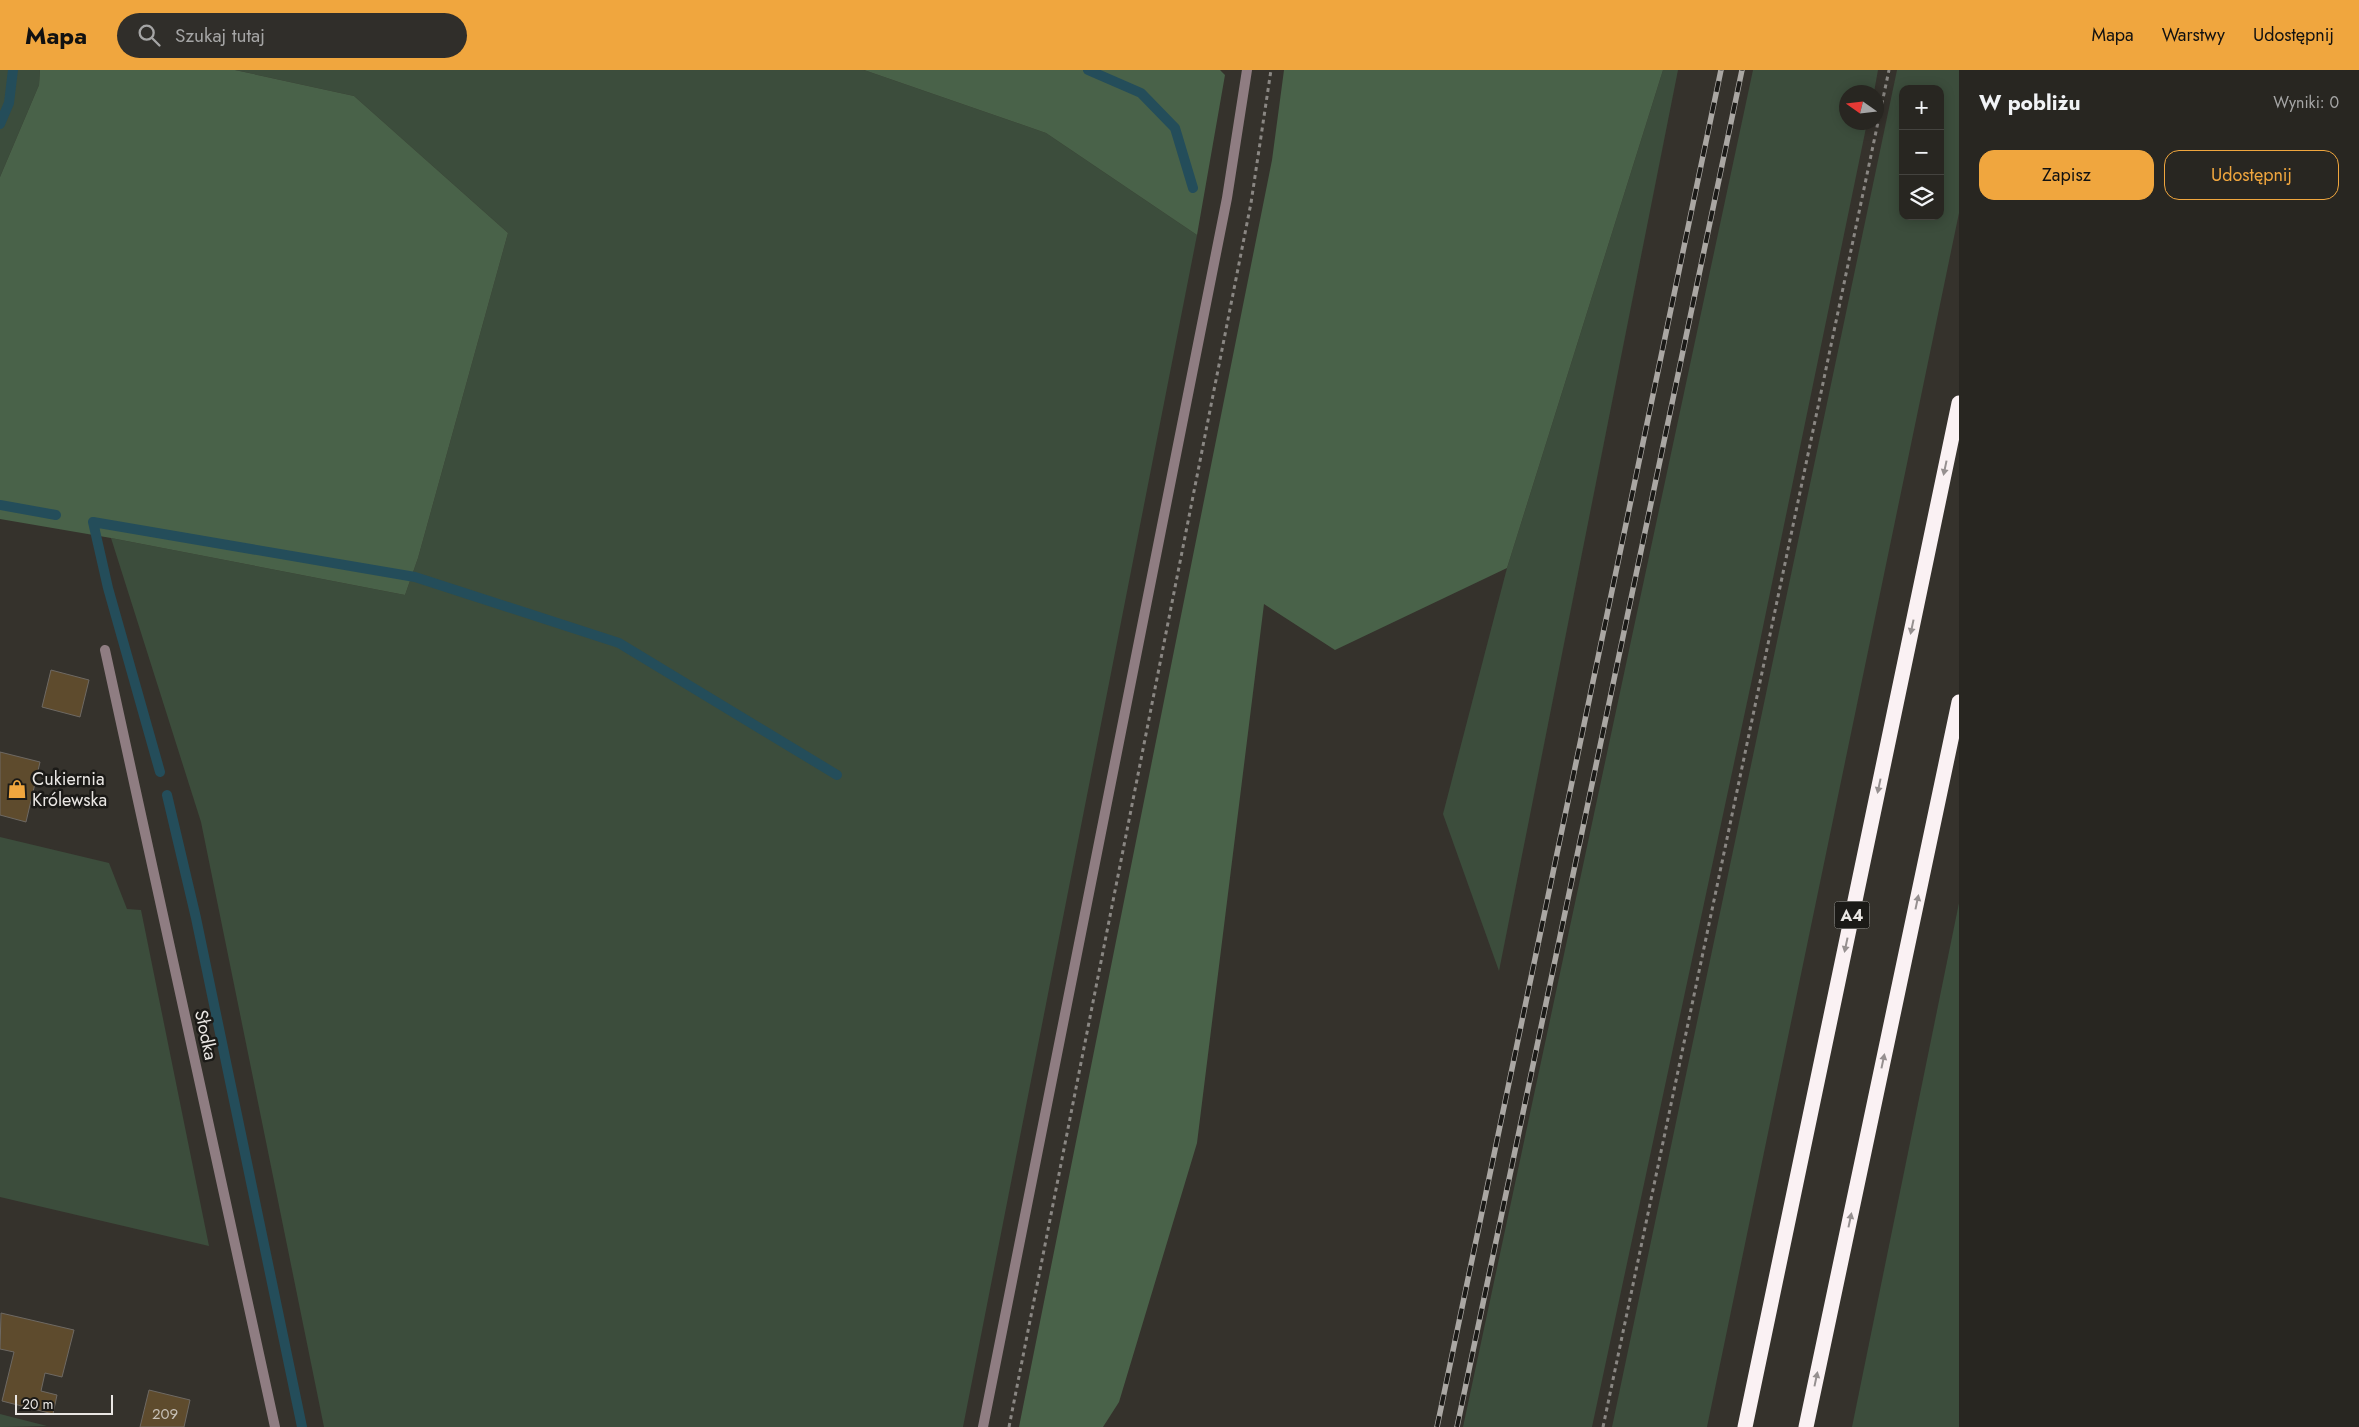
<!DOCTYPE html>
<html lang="pl">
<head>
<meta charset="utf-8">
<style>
	body { margin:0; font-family:Jost,sans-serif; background:#302e2a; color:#f1f3f6 }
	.controls { position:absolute; right:15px; top:15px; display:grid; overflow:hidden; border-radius:10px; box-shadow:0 2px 12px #0003 }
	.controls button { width:45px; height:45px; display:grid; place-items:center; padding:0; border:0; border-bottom:1px solid #44433f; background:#282621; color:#f1f3f6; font:25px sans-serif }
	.compass { position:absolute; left:1839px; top:15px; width:45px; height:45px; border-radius:50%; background:#282621; box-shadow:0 2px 12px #0003; rotate:284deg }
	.scale { position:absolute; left:15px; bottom:12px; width:98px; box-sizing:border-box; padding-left:5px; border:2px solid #eae7e4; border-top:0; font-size:14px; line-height:18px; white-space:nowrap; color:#eae7e4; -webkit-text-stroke:4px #1b1a17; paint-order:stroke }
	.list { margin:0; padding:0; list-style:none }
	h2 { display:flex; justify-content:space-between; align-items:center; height:65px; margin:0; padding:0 20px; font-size:21px }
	h2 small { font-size:16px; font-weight:400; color:#a5a5a5 }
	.actions { display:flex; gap:10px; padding:15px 20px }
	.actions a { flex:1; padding:11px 0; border:1px solid #f0a63e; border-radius:15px; text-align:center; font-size:18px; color:#f0a63e }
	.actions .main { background:#f0a63e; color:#111 }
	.icon { flex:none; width:28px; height:28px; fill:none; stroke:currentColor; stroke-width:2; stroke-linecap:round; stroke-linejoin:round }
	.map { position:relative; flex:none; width:1959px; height:1357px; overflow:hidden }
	header { display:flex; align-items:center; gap:30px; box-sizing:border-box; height:70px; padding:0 25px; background:#f0a63e; color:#111 }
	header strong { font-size:24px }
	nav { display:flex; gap:28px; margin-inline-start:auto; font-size:18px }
	.search { width:350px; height:45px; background:#302e2a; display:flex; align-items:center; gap:12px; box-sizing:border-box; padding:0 18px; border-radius:28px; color:#a5a5a5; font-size:19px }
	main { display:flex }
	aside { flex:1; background:#282621 }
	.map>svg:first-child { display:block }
</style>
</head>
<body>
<header>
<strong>Mapa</strong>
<div class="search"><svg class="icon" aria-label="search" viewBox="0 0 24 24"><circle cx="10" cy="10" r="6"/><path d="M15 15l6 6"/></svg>Szukaj tutaj</div>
<nav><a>Mapa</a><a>Warstwy</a><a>Udostępnij</a></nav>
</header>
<main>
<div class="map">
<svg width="1959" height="1357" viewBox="0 0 1959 1357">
	<rect width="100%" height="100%" fill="#35322c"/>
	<g fill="#3c4d3c" fill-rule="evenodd">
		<path d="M0,0h40l-1,15 -39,92z"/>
		<path d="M235,0h629l182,63 151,102 -234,1192h-639l-123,-605 -90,-284 294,57 13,-37 90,-325 -154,-137z"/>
		<path d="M1663,0h15l-179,901 -56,-157 64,-246z"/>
		<path d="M1753,0h125l-4,22h-28v30l21,1 -109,528 -166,776h-129z"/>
		<path d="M1897,0h62v143l-252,1214h-95zM1903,19h37v127h-37z"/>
		<path d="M0,767l109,26 18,46 14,1 68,336 -209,-49z"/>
		<path d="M1959,833v524h-107z"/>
		<path d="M0,1344l47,12 -47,1z"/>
	</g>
	<g fill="#496249">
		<path d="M40,0h195l119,26 154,137 -90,325 -13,37 -294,-57 -111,-19v-342l39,-92z"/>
		<path d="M864,0h356l5,5 -28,160 -151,-102z"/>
		<path d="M1284,0h379l-156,498 -172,82 -71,-46 -67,539 -78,259 -16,25h-84l253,-1267z"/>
	</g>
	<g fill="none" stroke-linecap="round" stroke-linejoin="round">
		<g stroke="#244d5a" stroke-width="10">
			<path d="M1088,0l53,23 34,35 18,60"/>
			<path d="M0,54l9,-21 4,-33"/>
			<path d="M0,435l56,10"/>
			<path d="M160,702l-52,-184 -15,-66 322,55 204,66 218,132"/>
			<path d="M167,725l29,123 106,509"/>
		</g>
	</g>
	<g fill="#5e4b2d" stroke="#6e6963">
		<path d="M51,600l38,10 -9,37 -38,-10z"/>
		<path d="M0,682l40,10 -14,60 -26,-7z"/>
		<path d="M1,1243l73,17 -12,47 -17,-4 -4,18 16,4 -4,19 -51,-13 12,-49 -14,-3z"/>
		<path d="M149,1320l41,10 -6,27h-44z"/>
	</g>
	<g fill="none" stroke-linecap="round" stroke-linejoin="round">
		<g stroke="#8a8783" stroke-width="3" stroke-dasharray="4 4" stroke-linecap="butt">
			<path d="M1009,1357l242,-1224 20,-133"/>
			<path d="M1603,1357l286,-1357"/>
		</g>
		<path stroke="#8f7d82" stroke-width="10" d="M983,1357l244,-1229 20,-128"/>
		<path stroke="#8f7d82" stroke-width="10" d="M105,580l170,777"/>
		<g stroke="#faf1f3" stroke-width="15">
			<path d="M1745,1357l214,-1024"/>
			<path d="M1806,1357l153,-725"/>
		</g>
		<g stroke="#aaa7a3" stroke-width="5.5">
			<g id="rail">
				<path d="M1437,1357l284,-1357"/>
				<path d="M1457,1357l285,-1357"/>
			</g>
		</g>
		<use href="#rail" stroke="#1b1a17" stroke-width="4" stroke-dasharray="11" stroke-linecap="butt"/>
	</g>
	<defs><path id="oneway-solid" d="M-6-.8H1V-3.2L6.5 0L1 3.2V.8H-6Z" transform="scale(1.25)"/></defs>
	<g fill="#969090">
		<use href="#oneway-solid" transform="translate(1945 398) rotate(102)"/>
		<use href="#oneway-solid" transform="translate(1912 557) rotate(102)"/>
		<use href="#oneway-solid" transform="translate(1879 716) rotate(102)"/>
		<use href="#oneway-solid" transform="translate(1917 832) rotate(-78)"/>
		<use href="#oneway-solid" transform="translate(1846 875) rotate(102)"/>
		<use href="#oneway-solid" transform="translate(1883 991) rotate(-78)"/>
		<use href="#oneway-solid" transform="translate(1850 1150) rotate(-78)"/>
		<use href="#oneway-solid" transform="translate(1816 1309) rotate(-78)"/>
	</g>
	<defs>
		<g id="shop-bare" transform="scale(1.5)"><path d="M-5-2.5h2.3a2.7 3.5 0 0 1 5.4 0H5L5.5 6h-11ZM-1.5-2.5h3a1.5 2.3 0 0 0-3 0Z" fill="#f0a63e" stroke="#1b1a17" stroke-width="2.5" paint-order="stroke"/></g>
	</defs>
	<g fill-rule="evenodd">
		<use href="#shop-bare" x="17" y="719"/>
	</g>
	<g text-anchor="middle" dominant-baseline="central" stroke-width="5" stroke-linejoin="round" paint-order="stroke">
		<g font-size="15" fill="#c7c0b6">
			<text x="165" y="1344">209</text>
		</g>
		<rect fill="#1b1a17" stroke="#acaaa6" stroke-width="1" x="1834.5" y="831.5" width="35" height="27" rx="4"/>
		<g font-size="16" font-weight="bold" fill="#eae7e4">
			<text x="1852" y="845">A4</text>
		</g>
		<g font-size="18" fill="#eae7e4" stroke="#1b1a17" text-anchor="start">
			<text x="32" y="709">Cukiernia<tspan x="32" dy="21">Królewska</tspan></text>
		</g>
		<g font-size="18" fill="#eae7e4" stroke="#1b1a17">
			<text transform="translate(206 965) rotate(78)">Słodka</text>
		</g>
	</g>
</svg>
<div class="controls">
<button>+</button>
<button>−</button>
<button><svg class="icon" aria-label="layers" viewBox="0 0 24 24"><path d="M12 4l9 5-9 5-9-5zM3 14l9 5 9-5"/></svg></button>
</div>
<svg class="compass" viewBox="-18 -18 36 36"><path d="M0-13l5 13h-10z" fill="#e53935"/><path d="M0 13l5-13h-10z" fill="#a5a5a5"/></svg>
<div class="scale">20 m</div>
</div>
<aside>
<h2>W pobliżu<small>Wyniki: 0</small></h2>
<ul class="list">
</ul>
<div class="actions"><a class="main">Zapisz</a><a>Udostępnij</a></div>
</aside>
</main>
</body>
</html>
